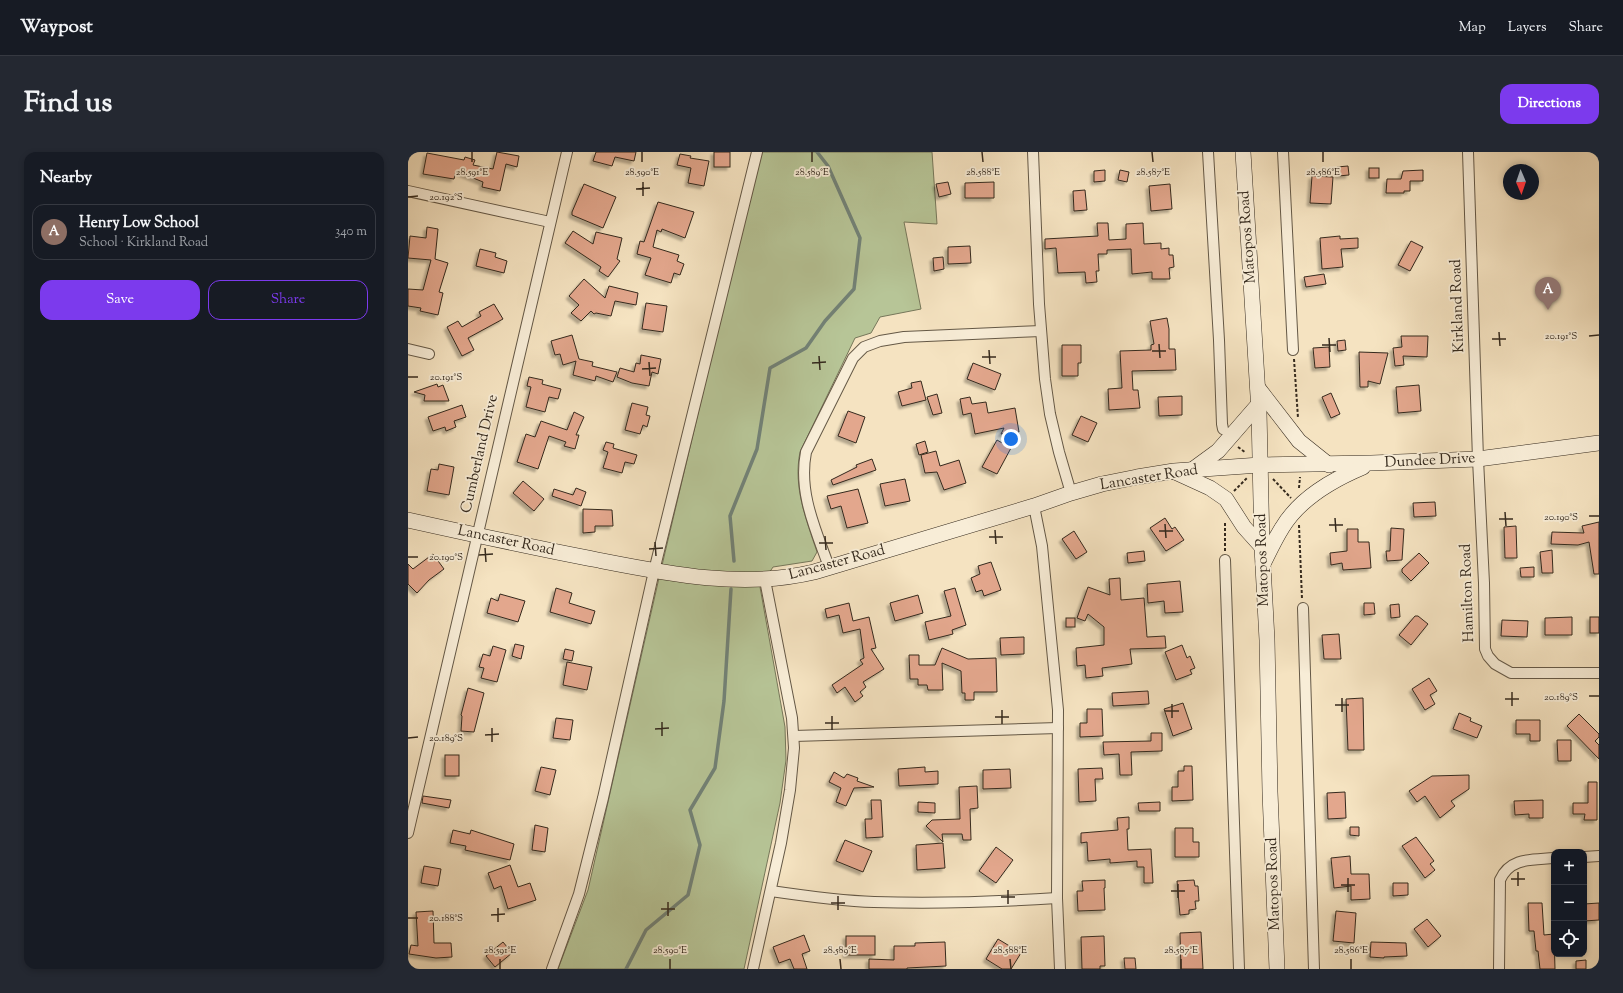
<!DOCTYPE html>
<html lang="en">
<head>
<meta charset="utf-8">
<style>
	body { margin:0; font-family:"Sorts Mill Goudy",serif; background:#242831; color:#f1f3f6 }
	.controls { position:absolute; right:12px; bottom:12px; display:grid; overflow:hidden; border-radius:8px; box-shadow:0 2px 6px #0003 }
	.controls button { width:36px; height:36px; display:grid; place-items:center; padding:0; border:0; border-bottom:1px solid #363941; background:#171b24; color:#f1f3f6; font:20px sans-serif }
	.compass { position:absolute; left:1095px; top:12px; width:36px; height:36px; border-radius:50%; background:#171b24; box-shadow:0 2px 6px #0003; rotate:178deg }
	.you { position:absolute; left:603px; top:287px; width:14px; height:14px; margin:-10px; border:3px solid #fff; border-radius:50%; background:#1a73e8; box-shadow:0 0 0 6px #1a73e833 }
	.badge { display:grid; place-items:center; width:26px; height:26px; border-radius:50%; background:#7c3aed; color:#fff; font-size:13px; font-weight:700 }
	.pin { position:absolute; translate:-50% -33px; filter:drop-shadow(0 1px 2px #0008) }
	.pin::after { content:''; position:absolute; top:21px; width:14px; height:12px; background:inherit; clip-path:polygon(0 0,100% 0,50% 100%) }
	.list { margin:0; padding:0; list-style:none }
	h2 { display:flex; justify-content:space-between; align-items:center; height:52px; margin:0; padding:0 16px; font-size:17px }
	h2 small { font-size:13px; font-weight:400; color:#9ea1a6 }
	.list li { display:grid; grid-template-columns:26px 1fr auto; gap:12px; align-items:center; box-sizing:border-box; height:56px; margin:0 8px 8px; padding:0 8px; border:1px solid #363941; border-radius:12px }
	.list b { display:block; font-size:15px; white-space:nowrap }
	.list p { margin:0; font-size:13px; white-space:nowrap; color:#9ea1a6 }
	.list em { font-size:13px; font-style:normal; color:#9ea1a6 }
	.actions { display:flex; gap:8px; padding:12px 16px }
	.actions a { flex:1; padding:9px 0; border:1px solid #7c3aed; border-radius:12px; text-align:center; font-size:14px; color:#7c3aed }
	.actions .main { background:#7c3aed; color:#fff }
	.icon { flex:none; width:22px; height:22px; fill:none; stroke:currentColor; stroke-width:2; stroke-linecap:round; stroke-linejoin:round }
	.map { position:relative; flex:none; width:1191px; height:817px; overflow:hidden; border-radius:12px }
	header { display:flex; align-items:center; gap:24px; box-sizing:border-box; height:56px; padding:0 20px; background:#171b24; border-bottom:1px solid #363941 }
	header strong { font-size:19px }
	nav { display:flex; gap:22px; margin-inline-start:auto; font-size:14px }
	.intro { display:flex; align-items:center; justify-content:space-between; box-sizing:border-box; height:96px; padding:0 24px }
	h1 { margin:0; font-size:28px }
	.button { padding:10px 18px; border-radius:12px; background:#7c3aed; color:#fff; font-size:14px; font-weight:700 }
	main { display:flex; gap:24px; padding:0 24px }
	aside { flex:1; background:#171b24; border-radius:12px; box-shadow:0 2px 6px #0003 }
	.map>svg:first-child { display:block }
</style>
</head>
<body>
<header>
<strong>Waypost</strong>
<nav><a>Map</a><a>Layers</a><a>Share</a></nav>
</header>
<div class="intro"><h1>Find us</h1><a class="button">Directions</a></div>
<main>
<aside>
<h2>Nearby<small></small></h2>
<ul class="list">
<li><span class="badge" style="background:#8d6e63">A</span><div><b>Henry Low School</b><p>School · Kirkland Road</p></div><em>340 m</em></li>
</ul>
<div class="actions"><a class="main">Save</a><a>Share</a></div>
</aside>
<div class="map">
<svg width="1191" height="817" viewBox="0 0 1191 817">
	<defs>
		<filter id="shadow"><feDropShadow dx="-3" dy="3" stdDeviation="1" flood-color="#0004"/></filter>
	</defs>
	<rect width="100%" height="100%" fill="#f5e3c1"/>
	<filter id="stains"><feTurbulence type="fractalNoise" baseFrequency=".005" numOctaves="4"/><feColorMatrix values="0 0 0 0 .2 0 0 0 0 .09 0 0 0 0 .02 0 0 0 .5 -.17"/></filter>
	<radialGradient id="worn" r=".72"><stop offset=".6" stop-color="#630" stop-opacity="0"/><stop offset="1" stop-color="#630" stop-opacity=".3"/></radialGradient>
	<path fill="#b7c597" stroke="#76775a" d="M352,0h172l5,72 -33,-2 17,87 -41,8 -9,16 -16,5 -55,114c-7,35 6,67 17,100l-5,9 -39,6 -13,20 25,140 1,33 -6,43 -36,166h-186l30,-79 71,-312z"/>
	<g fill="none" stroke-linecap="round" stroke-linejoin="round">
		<g stroke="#728277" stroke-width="3.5">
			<path d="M326,409l-4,-45 27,-67 13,-81 36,-20 19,-27 29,-32 6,-51 -32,-72 -11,-14"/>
			<path d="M218,817l20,-39 42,-35 12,-50 -10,-35 25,-42 9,-67 7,-112"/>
		</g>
	</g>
	<g fill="#e3a78d" stroke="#34291d" filter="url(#shadow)">
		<path d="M89,0l22,4 -2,11 -11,-3 -6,27 -18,-4 1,-5 -27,-11 -2,8 -31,-5 4,-21 37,7 1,-3 10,3 -2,5 20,4z"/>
		<path d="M188,0h40l-2,9 -19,-4 -3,9 -19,-5z"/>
		<rect x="306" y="0" width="16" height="15"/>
		<path d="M272,2l11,2 -1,2 19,3 -5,25 -16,-3 3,-15 -14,-3z"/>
		<path d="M940,14l1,9 -11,1 -1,-9z"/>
		<rect x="961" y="16" width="10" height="10"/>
		<path d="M697,18v11l-11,1v-11z"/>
		<path d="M712,18l9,2 -2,10 -9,-2z"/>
		<path d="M1015,18v11h-13v10h-6v2h-18l1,-14h14l2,-8z"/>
		<path d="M904,24l21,1 -2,27 -21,-1z"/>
		<path d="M540,30l3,12 -12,3 -3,-13z"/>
		<path d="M586,30v16h-29v-15z"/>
		<path d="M176,32l32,13 -13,31 -31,-13v-3z"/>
		<path d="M762,32l2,25 -21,2 -2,-25z"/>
		<path d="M677,38l2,20 -13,1 -1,-20z"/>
		<path d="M250,50l36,10 -9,26 -23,-9 -1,3 -4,-2 -4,17 26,8 -2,6 7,3 -4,11 -6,-2 -3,10 -26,-8 6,-17 -14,-4 3,-13 4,1z"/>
		<path d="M689,71h11l1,17 17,-1v-15l17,-1 1,21 17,-1v6l8,-1v7h4l1,12 -5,1 1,11h-18v-7l-20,2 -1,-25 -24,1v4h-9l1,17h-3l1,11 -11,1 -1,-11 -27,1 -2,-25 -11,1v-10l53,-3z"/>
		<path d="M19,75l11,2 -3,30 13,4 -9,29 4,1 -5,22 -18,-4 1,-3 -13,-2v-17l15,1 8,-30 -23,-2 2,-22 16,2z"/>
		<path d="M165,79l20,13 3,-12 26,6 -5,21 3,2 -12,16 -9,-6 2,-4 -36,-24z"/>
		<path d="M932,84v3l18,-1v10l-17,1 2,18 -21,2 -2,-31z"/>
		<path d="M1003,89l12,6 -13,24 -12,-6z"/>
		<path d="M562,94l1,17 -23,1v-17z"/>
		<path d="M72,97l16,4 -1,4 12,4 -3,12 -28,-7z"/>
		<path d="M535,105l1,12 -10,2 -1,-13z"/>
		<path d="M916,122l2,10 -20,3 -2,-10z"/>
		<path d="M176,127l21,19 4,-12 29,7 -2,12 -21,-4 -4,15 -15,-3 -2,1 -3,-3 -10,10 -10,-8 8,-8 -10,-9z"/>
		<path d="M238,151l21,3 -4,26 -21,-3z"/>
		<path d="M86,152l9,15 -35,19 6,12 -12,6 -15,-29 11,-6 4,6 19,-11 -2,-4z"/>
		<path d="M759,166l2,11v20h6l1,21 -44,1 1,19h5l2,18 -31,2 -1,-21 14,-1 -2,-37 31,-1v-5l3,-1 -4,-23z"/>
		<path d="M164,183l7,24 14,3 -1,4 25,6 -4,10 -17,-6 -1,5 -22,-6 3,-14 -13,4 -3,-11 -5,1 -4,-14z"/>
		<path d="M993,184h27l-1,21 -24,-1 1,9 -9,1 -2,-18 9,-1z"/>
		<path d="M937,188l1,10 -8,1 -1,-10z"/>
		<path d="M654,193h19v18h-3v13h-16z"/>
		<path d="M921,195l1,20 -15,1 -2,-20z"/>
		<path d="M951,200l29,1 -8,31 -12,-3v6h-8z"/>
		<path d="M233,203l20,4 -3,15 -6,-2 -3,14 -17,-3 -15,-6 3,-9 14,4 2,-9 4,1z"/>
		<path d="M565,211l28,11 -6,16 -28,-11z"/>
		<path d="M121,225l14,3 -1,4 19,5 -3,10 -9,-2 -4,15 -19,-5 5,-20 -4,-1z"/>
		<path d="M513,229l5,19 -24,6 -4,-14 14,-4 -1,-5z"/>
		<path d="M29,232l1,3 5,-2 6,16h-25l1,-6 -11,-3z"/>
		<path d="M1011,233l2,26 -23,2 -2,-26z"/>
		<path d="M923,241l9,21 -9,4 -9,-21z"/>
		<path d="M529,242l5,19 -9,2 -6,-18z"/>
		<path d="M774,244v19l-23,1 -1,-19z"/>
		<path d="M562,245l2,7 14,-2 2,11 27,-5 4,24 -18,2 3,-6 -29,6 -4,-21 -8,2 -3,-16z"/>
		<path d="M224,251l16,4 -2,8 4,1 -3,11 -4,-2 -3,9 -15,-4z"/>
		<path d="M54,253l4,12 -12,4 2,6 -10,4 -1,-4 -12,4 -5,-14z"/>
		<path d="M440,259l17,6 -9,26 -18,-7z"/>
		<path d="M166,260l10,5 -8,18h3l-4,14 -11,-3 2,-4 -17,-6 -11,33 -21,-7 9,-28 9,3 6,-16 26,9z"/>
		<path d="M673,264l16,7 -9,19 -16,-7z"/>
		<path d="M589,288l14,8 -14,26 -15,-7z"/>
		<path d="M517,289l3,11 -9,3 -3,-11z"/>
		<path d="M198,290l8,2 -1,4 24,7 -3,9 -9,-2 -3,11 -19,-5 5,-16 -5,-2z"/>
		<path d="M528,299l4,15 19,-6 7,23 -22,7 -7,-18 -12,1 -4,-18z"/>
		<path d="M464,307l4,11 -43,15 -2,-5 26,-13 -1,-2z"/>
		<path d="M31,312l15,3 -5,28 -22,-4 4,-22 7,1z"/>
		<path d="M497,327l5,22 -25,5 -5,-22z"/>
		<path d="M115,329l21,18 -10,12 -21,-18z"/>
		<path d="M168,336l10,4 -5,14 -29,-10 2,-7 19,6z"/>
		<path d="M450,337l10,34 -21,5 -6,-22 -10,3 -4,-13z"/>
		<path d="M1027,350l1,14 -22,1 -1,-14z"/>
		<path d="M175,357l29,1 1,16h-18v6l-12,1z"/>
		<path d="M757,366l7,11 3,-2 9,13 -18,11 -16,-23z"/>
		<path d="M1191,370v52h-5l-5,-32 -11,3 -27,-1 1,-12 32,1 -2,-7z"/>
		<path d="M1108,374l1,32h-12l-1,-31z"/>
		<path d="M983,376l13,1 -2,31 -15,1 -1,-10h4z"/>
		<path d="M939,377h11v13h11l2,26 -28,2 -1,-7 -11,2 -1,-12 17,-2z"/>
		<path d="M666,379l13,21 -11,7 -14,-20z"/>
		<path d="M1144,398l1,23h-11l-2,-21z"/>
		<path d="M736,399l1,10 -17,2 -1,-10z"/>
		<path d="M1011,401l10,10 -18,18 -9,-9v-3z"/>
		<path d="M25,402l11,15 -15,11 -12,13 -9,-9v-20l5,5z"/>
		<path d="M583,410l10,28 -17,6 -2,-6 -6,2 -5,-14 9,-4 -2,-8z"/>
		<path d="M1126,415v10h-13l-1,-9z"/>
		<path d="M712,426l1,22 23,-2 3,39 18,-1 1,12 -36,1 2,15 -30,4 1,8 -17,2 -1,-13 -8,1 -1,-18 28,-3v-18l-16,-13 -3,7 -8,-3 11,-31 22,8 -1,-16z"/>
		<path d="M772,429l3,31 -18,1 -1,-12 -16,2 -1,-19z"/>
		<path d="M148,436l16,5 -3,10 26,8 -4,13 -41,-12z"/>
		<path d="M547,436l11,37 -14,5 1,4 -24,6 -4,-18 26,-6 -7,-25z"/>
		<path d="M92,442l25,7 -7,21 -31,-9 4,-15 7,3z"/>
		<path d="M510,443l5,18 -28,8 -5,-18z"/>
		<path d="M441,451l4,18 16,-4 7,31 -5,1 13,20 -21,13 3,5 -6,5 3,4 -8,6 -10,-15 -8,6 -5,-8 31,-21 -3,-4 4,-2 -4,-29 -17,4 -4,-18 -12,3 -2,-9z"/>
		<path d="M956,451h10l1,11 -11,1z"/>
		<path d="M991,452l1,13 -9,1 -1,-13z"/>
		<path d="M1007,464h3l10,8 -17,21 -12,-10z"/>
		<path d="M1164,465v18h-27v-17z"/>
		<rect x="1182" y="465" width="9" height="16"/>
		<rect x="658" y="466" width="9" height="9"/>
		<path d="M1094,468l26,1 -1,16 -26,-1z"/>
		<path d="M931,482l2,25h-17l-2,-24z"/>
		<path d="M616,485v17l-23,1 -1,-17z"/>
		<path d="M107,492l9,2 -3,13 -9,-3z"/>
		<path d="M774,493l5,13 3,-2 5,12 -5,2 2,4 -16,6 -11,-28z"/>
		<path d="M85,494l13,4 -9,32 -16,-4 3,-10 -5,-1 4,-13 7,2z"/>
		<path d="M534,496l26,11 28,-1 1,34h-23v8h-9v-7h-3l-1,-22 -19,-8 1,27h-15l-1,-5h-9v-6h-8l-1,-24h10v10h16z"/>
		<path d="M157,497l9,2 -2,10 -9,-2z"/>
		<path d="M159,510l25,5 -5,23 -24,-5z"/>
		<path d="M1021,526l8,13 -7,4 5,9 -10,6 -13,-21z"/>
		<path d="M60,536l16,5 -10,39 -13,-1 1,-15 -1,-1z"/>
		<path d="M740,539l1,13 -36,2 -1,-13z"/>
		<path d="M955,546l1,52h-16l-2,-51z"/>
		<path d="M775,551l9,26 -19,7 -9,-27z"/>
		<path d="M679,557h15l1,27 -23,1v-14h7z"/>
		<path d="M1051,561l12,5 -1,3 12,5 -5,12 -24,-9z"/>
		<path d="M1171,562l20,20v3l-4,4 4,4v14l-32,-33z"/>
		<path d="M148,566l17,2 -3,20 -17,-2z"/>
		<path d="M1108,568h24v21h-10v-7h-14z"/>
		<path d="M743,581h11v18l-31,1 1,23h-12l-1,-21 -15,1 -1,-13 48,-1z"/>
		<path d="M1149,588h14v21h-13z"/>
		<rect x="37" y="603" width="14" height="21"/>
		<path d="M776,614h8l1,34 -21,1v-14h6v-16h6z"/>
		<path d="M133,615l15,3 -6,25 -15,-4z"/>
		<path d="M517,615v5l13,-1v13l-39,2 -1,-17z"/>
		<path d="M694,616l1,11h-8l1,22 -17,1 -1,-33z"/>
		<path d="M602,617l1,19 -28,1v-19z"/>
		<path d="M426,620l10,6 3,-4 11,4 -1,3 17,6 -20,1 -8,18 -10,-4 5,-14 -12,-6z"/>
		<path d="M1061,623v14l-18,12 4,5 -15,12 -15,-22 -8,6 -8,-11 23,-15z"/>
		<path d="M1180,630h9v38h-13l1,-6h-12v-11h15z"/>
		<path d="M569,634l1,22 -8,1 1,31h-8l-1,-6h-20l1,8 -17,-16 6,-6 28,-1 -1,-32z"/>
		<path d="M937,640l1,26 -18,1 -1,-26z"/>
		<path d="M15,644l28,4 -2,8 -27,-5z"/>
		<path d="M463,648h10l2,37 -17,1 -1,-19h7z"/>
		<path d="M1135,648v18h-14v-4l-14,1 -1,-14z"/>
		<path d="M510,650l17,1v10l-17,-1z"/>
		<path d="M752,650v9h-21l-1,-8z"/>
		<path d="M721,665v12h-2l1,21 23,-1 2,34h-9v-16h-7v-6l-27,2v-4l-22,2 -1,-19 -6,1v-10l37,-3 -1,-12z"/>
		<path d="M127,673l13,3 -3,24 -13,-2z"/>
		<path d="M942,675h9v9l-9,-1z"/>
		<path d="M767,676h18v14h6v15h-24z"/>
		<path d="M45,678l17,4 1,-4 43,14 -4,16 -45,-10 1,-4 -16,-3z"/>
		<path d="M1008,685l18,24 -4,3 5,6 -10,8 -23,-32z"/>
		<path d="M437,688l27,11 -9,21 -27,-11z"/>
		<path d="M535,691l2,25 -28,2 -1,-25z"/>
		<path d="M588,695l17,13 -17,23 -17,-12z"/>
		<path d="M942,704l1,18h18l1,25 -19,1v-14l-17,2 -3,-30z"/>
		<path d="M102,713l8,22 12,-4 6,17 -28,9 -7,-23 -7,3 -6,-16z"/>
		<path d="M16,714l17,3 -3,17 -17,-3z"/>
		<path d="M697,728v8h-1l1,22 -27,1 -1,-20h6l-1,-10z"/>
		<path d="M786,728l1,6h3l1,15h-4l1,8 -7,1v4l-9,1 -3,-34z"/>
		<path d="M985,731h15v12l-15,1z"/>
		<path d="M1120,751h14l2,32 10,-1 1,35h-15l-2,-18h-2l-2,-20h-5z"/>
		<path d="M1191,751v17l-15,1v-17z"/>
		<path d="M25,759l1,32h17l1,14 -16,1 -27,-4 2,-9 7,1 -2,-34z"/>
		<path d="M928,759l20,2 -2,30 -21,-2z"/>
		<path d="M1019,767l14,17 -13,11 -14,-18z"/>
		<path d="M793,780l2,37h-22l-1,-36z"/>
		<path d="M396,783l6,16 -8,3 5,15h-13l-4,-10 -11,4 -6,-16z"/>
		<rect x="438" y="784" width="29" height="19"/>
		<path d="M696,784l1,30h-5v3h-18l-1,-32z"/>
		<path d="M590,787l23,14 -10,16h-9l-16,-10z"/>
		<path d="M95,790l9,11 -17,14 -9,-11z"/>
		<path d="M537,790l1,24 -39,2v1h-38v-10l25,1v-14h21v-3z"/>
		<path d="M963,790l35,1 1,13 -23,1v1l-14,-1z"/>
		<path d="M716,806h11l1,11h-11z"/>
		<path d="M1178,808v9h-10v-8z"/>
	</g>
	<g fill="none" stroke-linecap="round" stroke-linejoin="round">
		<g stroke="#645846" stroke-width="12">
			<g id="street">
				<path d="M625,0l6,152 6,75 5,35 9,38 12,41"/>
				<path d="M800,0l11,188 3,84 1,5"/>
				<path d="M875,0l10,198"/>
				<path d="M1060,0l10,307 6,124 1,66 3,7 7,8 16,9h88"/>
				<path d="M0,39l142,31"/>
				<path d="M0,197l21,5"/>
				<path d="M626,354l8,40 16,164 -1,188 3,71"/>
				<path d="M817,408l14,409"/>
				<path d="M421,415c-13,-37 -31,-74 -23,-115l47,-94 11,-11 16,-6 24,-4 137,-6"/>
				<path d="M895,456l11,361"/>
				<path d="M386,584l264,-8"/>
				<path d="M0,681l159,-681"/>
				<path d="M1176,705l15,-1"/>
				<path d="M363,739c34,5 69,10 103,11 62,2 122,0 183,-4"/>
				<path d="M144,817l27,-75 24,-96 51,-227 103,-419"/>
				<path d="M345,817l28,-126 9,-53 4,-42 -2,-30 -27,-138"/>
				<path d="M1091,817l1,-89c10,-23 33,-20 54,-22"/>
			</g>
		</g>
		<g stroke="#34291d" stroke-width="16">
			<g id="secondary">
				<path d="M835,0l16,260 3,135 5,93 3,152 7,177"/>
				<path d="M850,236l41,53 30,24"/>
				<path d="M784,318l26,-19 40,-46"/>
				<path d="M767,320l35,16 16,11 18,28 18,20"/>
				<path d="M0,368c63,14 126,28 190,40 71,14 145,29 216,12l220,-66 37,-13 31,-9 35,-7 37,-6 86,-6 111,-2 107,-4 121,-16"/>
				<path d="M855,412c6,-12 12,-25 19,-36 18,-30 50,-48 81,-61"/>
			</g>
		</g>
		<g stroke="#34291d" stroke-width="2" stroke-dasharray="3 2" stroke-linecap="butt">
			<path d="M886,207l4,59"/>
			<path d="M830,295l8,6"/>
			<path d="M865,327l18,19"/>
			<path d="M891,336l1,-11"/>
			<path d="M826,339l13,-13"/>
			<path d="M891,373l3,74"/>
			<path d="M817,399v-29"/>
		</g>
		<use href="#street" stroke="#f8edd7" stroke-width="10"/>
		<use href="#secondary" stroke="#f8edd7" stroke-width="15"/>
	</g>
	<path fill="none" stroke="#34291d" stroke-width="1.5" d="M64,0v10M234,0v10M404,0v10M574,0l1,10M744,0l1,10M915,0v10M235,30v14M228,37l14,-1M0,45l10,-1M1091,180l1,14M1181,184l10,-1M921,186l1,14M1084,187h14M751,192l1,14M914,193h14M581,198l1,14M744,199h14M411,204l1,14M574,205h14M241,210l1,14M404,211l14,-1M234,217l14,-1M0,225h10M1097,360l1,14M1181,364h10M927,366l1,14M1091,367h14M757,372l1,14M921,373h14M587,378l1,14M751,379h14M417,384l1,14M581,385h14M247,390l1,14M411,391h14M77,396l1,14M241,397l14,-1M71,403l14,-1M0,405h10M1104,540v14M1181,544h10M934,546v14M1097,547h14M764,552v14M927,553h14M594,558v14M757,559h14M424,564v14M587,565h14M254,570v14M417,571h14M84,576v14M247,577l14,-1M77,583l14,-1M0,586l10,-1M1110,720v14M940,726v14M1103,727h14M770,732v14M933,733h14M600,738v14M763,739h14M430,744v14M593,745h14M260,750v14M423,751h14M90,756v14M253,757h14M83,763l14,-1M0,766h10M92,807v10M262,807v10M432,807l1,10M602,807l1,10M773,807v10M943,807v10"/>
	<g text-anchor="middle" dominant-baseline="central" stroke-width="3.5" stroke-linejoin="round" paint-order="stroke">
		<g font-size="15" fill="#34291d" stroke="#f8edd7">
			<text transform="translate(840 85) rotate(-94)">Matopos Road</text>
			<text transform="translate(1050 154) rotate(-92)">Kirkland Road</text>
			<text transform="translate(72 302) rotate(-77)">Cumberland Drive</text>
			<text transform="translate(1022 309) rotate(-3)">Dundee Drive</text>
			<text transform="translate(741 326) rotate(-9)">Lancaster Road</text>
			<text transform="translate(98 389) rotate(12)">Lancaster Road</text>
			<text transform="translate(855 408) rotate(-92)">Matopos Road</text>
			<text transform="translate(429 411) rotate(-15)">Lancaster Road</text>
			<text transform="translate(1060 441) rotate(-92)">Hamilton Road</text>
			<text transform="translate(866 732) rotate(-92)">Matopos Road</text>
		</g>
	</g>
	<g font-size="10" text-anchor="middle" fill="#34291d" stroke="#f8edd7" stroke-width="3.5" stroke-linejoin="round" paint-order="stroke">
		<text x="64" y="23">28.591°E</text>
		<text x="234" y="23">28.590°E</text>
		<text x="404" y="23">28.589°E</text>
		<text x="575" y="23">28.588°E</text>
		<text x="745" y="23">28.587°E</text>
		<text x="915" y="23">28.586°E</text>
		<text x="38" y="48">20.192°S</text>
		<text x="1153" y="187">20.191°S</text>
		<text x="38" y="228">20.191°S</text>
		<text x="1153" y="368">20.190°S</text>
		<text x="38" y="408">20.190°S</text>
		<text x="1153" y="548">20.189°S</text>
		<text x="38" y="589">20.189°S</text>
		<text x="38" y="769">20.188°S</text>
		<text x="92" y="801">28.591°E</text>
		<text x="262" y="801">28.590°E</text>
		<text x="432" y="801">28.589°E</text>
		<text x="602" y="801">28.588°E</text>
		<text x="773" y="801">28.587°E</text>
		<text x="943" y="801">28.586°E</text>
	</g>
	<rect width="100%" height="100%" filter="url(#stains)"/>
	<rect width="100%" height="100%" fill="url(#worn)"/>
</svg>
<div class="controls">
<button>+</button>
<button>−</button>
<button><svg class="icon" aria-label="locate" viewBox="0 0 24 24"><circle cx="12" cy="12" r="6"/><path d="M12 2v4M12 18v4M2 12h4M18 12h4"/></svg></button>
</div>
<svg class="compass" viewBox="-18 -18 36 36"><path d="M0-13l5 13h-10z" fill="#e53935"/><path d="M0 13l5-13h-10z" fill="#9ea1a6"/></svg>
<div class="you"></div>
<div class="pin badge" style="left:1140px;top:158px;background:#8d6e63">A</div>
</div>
</main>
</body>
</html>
